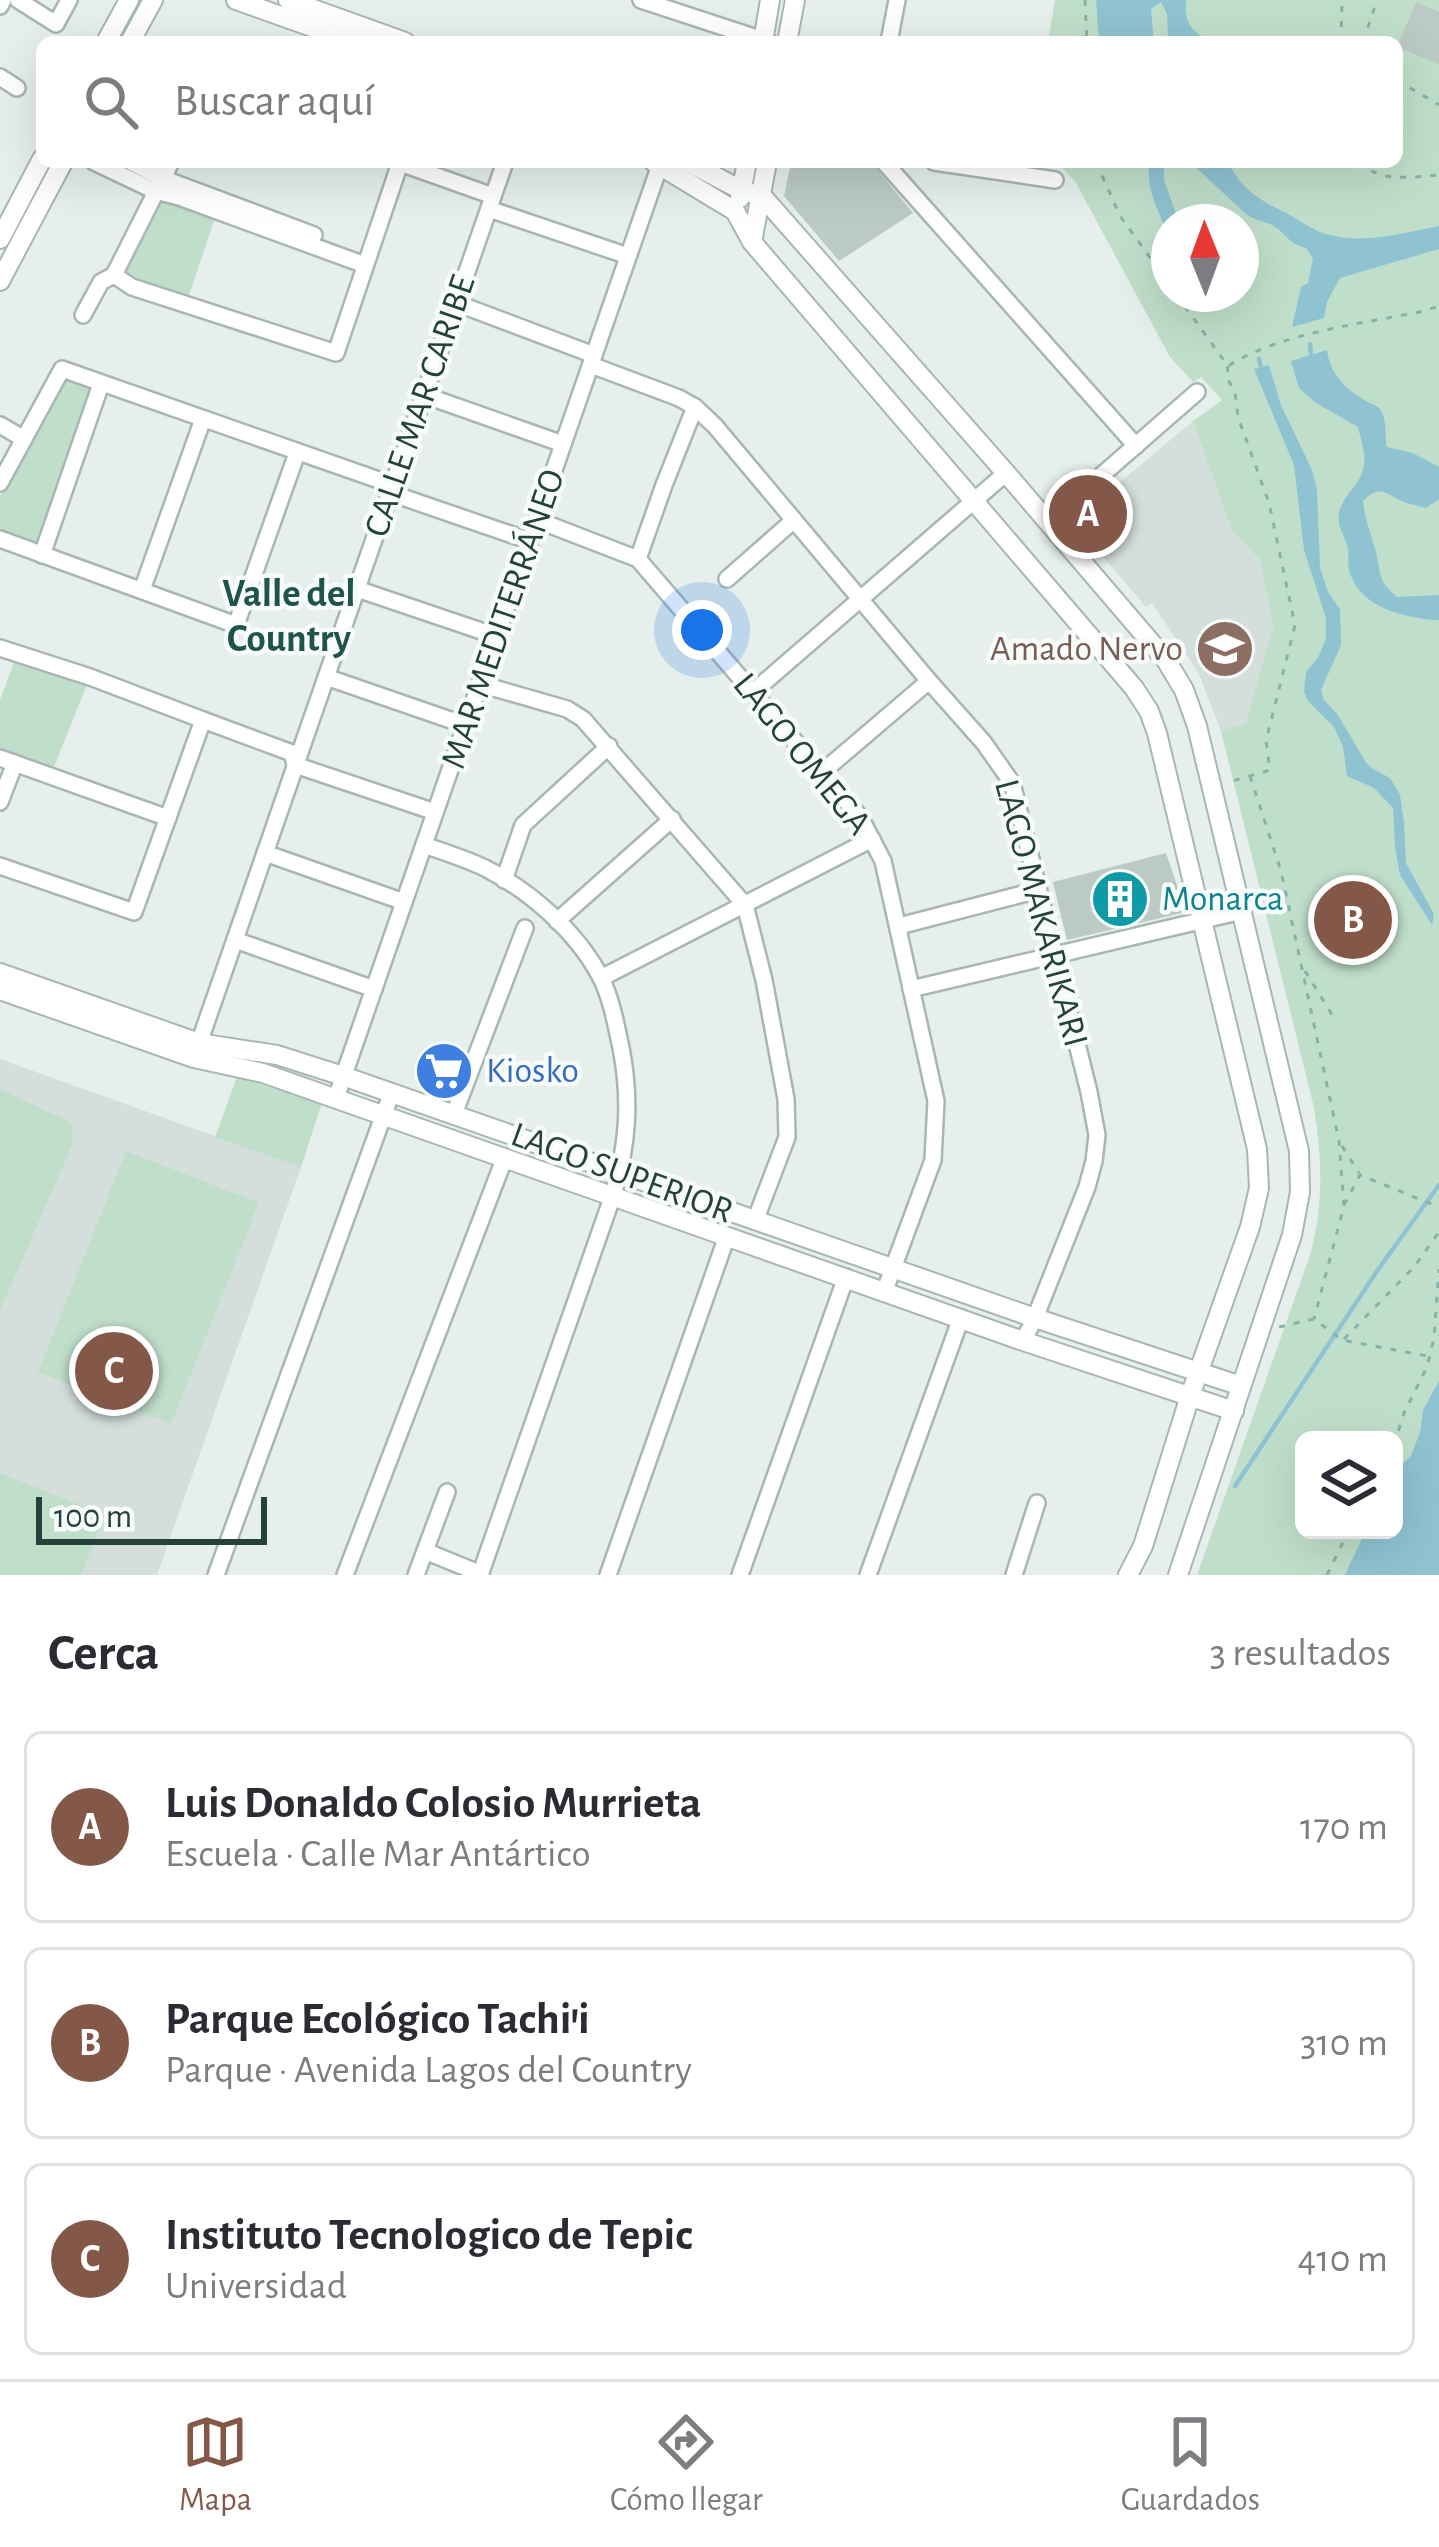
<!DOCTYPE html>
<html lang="es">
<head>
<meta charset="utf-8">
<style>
	body { margin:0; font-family:"Alegreya Sans",sans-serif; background:#f7f7f7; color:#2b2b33 }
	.controls { position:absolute; right:36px; bottom:36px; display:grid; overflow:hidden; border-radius:18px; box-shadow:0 12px 48px #0002 }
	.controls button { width:108px; height:108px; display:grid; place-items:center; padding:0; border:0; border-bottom:3px solid #e1e1e2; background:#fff; color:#2b2b33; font:60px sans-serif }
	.compass { position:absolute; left:1151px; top:204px; width:108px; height:108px; border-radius:50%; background:#fff; box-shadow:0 12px 48px #0002; rotate:359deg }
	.scale { position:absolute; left:36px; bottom:30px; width:231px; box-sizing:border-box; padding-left:12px; border:6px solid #25413c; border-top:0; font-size:33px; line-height:42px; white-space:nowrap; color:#25413c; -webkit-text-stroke:9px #f7fbf9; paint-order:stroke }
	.you { position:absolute; left:702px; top:630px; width:42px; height:42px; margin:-30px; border:9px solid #fff; border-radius:50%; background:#1a73e8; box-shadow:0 0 0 18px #1a73e833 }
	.badge { display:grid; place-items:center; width:78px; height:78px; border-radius:50%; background:#845849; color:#fff; font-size:39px; font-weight:700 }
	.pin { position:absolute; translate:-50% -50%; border:6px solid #fff; box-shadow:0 3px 12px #0006 }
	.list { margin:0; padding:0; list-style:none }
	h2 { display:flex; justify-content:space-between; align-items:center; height:156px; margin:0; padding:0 48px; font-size:51px }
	h2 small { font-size:39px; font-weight:400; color:#7c7c81 }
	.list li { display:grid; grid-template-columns:78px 1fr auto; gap:36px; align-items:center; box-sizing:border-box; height:192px; margin:0 24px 24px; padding:0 24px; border:3px solid #e1e1e2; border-radius:18px }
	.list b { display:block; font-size:45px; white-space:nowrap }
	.list p { margin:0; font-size:39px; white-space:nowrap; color:#7c7c81 }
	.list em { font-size:39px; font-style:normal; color:#7c7c81 }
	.icon { flex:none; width:66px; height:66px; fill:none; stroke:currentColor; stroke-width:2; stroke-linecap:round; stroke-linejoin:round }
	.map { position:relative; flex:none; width:1439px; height:1575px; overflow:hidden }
	.search { position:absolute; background:#fff; box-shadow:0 12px 48px #0002; left:36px; right:36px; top:36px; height:132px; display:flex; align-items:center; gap:30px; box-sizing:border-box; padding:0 42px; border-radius:18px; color:#7c7c81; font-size:45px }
	.sheet { height:804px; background:#fff }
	nav { display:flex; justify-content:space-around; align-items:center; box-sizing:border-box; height:168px; border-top:3px solid #e1e1e2; background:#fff; font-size:33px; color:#7c7c81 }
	nav a { display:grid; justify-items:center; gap:6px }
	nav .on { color:#845849 }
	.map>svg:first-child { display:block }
</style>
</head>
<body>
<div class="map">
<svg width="1439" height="1575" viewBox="0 0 1439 1575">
	<rect width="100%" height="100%" fill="#e6efeb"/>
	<g fill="#d4dfdb">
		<path d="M1193,421l39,108 28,31 13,66 -27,98 -25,7 -23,-59 -46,-69 -6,4 -73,-86z"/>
		<path d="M0,1059l301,108 -144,408h-157z"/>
	</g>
	<g fill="#c0dfcb" fill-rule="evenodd">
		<path d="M1055,0h384v1575h-242l113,-320c14,-50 12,-95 4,-147l-93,-377 25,-8 27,-97 -13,-66 -28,-30 -39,-109 29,-21 -21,-23 -8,5 -23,-25 -94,-174 -14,-16 1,-5h334v-120h-349zM1169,222h72v72h-72zM1304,1440h90v90h-90z"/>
		<path d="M162,194l55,18 -30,89 -66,-27z"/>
		<path d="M67,370l43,15 -59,172 -51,-18v-43z"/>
		<path d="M16,657l72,25 -37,92 -51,-19v-55z"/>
		<path d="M237,1077l85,26 -21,64 -86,-30z"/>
		<path d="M0,1089l72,34v22l-72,166z"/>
		<path d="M126,1151l133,52 -88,221 -133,-52z"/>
		<path d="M0,1473l105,42 -24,60h-81z"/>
	</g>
	<g fill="#90c3d2">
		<path d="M1096,0h90c-1,17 1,26 15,36v6h-33l-1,-28 -6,-12 -10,7 3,33h-55z"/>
		<path d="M1149,162h15v18l15,42h-10v14c-11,-26 -23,-46 -20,-74z"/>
		<path d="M1190,162l39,1c11,25 30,37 55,49 11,5 32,20 42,22 37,11 77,-1 113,-8v23l-99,29 -13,24 -3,16 -32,9 9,-40 7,-4 5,-25 -7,-10c-17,-4 -19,-13 -32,-22 -9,-5 -18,-5 -27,-11z"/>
		<path d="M1327,350c3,22 15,36 34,48 5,4 13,6 18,10 9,10 5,26 8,39l26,6 26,14v32l-13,9c-6,-2 -13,-3 -19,-5 -20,-7 -26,-21 -44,-2 2,19 8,33 13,51 6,23 0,27 21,45l42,-2v25c-30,-1 -76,-11 -88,-44 -4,-8 -2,-19 -3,-27 -3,-14 -11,-21 -9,-36 3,-16 17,-25 23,-40 6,-14 -1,-32 -4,-46l-42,-24 -17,-15 -8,-27z"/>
		<path d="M1269,365l12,40 31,65 5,19 3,79 8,24 12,17 1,36 -20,45 3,10 14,15 27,46 6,7 19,10 10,17 4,28 2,40 28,51 -2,11 -32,-50 -5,-28 -2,-39 -19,-20 -27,-12 -4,-29 -9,-20 -26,-26 -4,-9 2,-20 12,-14 8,-20v-20l-22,-68 -10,-85 -40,-96z"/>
		<path d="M1439,1381v194h-94l21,-45h28v-58l17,-16 9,-24 3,-22z"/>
	</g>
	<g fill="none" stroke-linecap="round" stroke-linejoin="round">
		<g stroke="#90c3d2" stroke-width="4.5">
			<path d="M1310,344l1,11"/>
			<path d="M1259,359l2,8"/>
			<path d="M1235,1486l142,-215 62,-86"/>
		</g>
	</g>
	<g fill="#bbcac5">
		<path d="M1416,2l23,10v52l-42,-17z"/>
		<path d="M791,162h80l42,51 -74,48 -55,-65z"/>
		<path d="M1166,853l20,59 -119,28 -14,-58z"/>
	</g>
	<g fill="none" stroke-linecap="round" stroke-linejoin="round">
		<g stroke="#a8b7b3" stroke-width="20">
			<g id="minor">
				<path d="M18,0l38,24 13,-24"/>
				<path d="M641,0l128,42"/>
				<path d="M0,6l3,-6"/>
				<path d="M889,42l8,-42"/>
				<path d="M0,77l17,11"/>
				<path d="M94,162l61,29 24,6 186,68"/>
				<path d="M131,162l31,16 152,57"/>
				<path d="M171,162l-57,113 18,12 204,66 64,-190 -3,-1"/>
				<path d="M884,162l252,284"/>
				<path d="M934,162l121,18"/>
				<path d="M400,163l93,33"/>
				<path d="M489,209l139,47"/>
				<path d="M456,303l138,52"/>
				<path d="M83,315l18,-33 13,-7"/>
				<path d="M591,365l88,33 16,9 20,19 214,255 55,62 28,40 77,309 8,43 -3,26 -7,26 -52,131 -12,23"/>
				<path d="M424,395l139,49"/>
				<path d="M0,425l24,14"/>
				<path d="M0,483l62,-114 331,116 9,12 128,44"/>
				<path d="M537,520l101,39 222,258 23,44 53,240 -3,59 -48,130"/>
				<path d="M1048,522l149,-130"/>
				<path d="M0,539l236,86 61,-172"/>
				<path d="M42,555l59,-171"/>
				<path d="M638,559l26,-74 31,-78"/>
				<path d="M727,579l67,-59"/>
				<path d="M357,589l139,47"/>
				<path d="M142,590l61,-171"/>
				<path d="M0,648l90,29 113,43 -69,192 -134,-46"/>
				<path d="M326,677l139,48"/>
				<path d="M480,684l87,25 16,10 162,186 19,75 22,119 1,38 -32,84"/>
				<path d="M753,692l253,-219"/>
				<path d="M203,720l89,33 3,12 140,47"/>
				<path d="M0,758l168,60"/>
				<path d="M820,774l109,-93"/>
				<path d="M0,802l15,-39"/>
				<path d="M424,845c20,7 42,14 61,23 45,23 91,63 115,108 11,21 16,48 21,72 10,51 7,97 -8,147l-133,380"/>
				<path d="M265,853l139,49"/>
				<path d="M504,880l19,-55 86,-79"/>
				<path d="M557,921l115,-102"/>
				<path d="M899,926l139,-36"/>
				<path d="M235,940l139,49"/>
				<path d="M601,978l271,-139"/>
				<path d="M911,989l331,-78"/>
				<path d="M197,1049l308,-887"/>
				<path d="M336,1098l325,-936"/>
				<path d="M454,1114l71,-186"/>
				<path d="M425,1551l56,23"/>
				<path d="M216,1575l176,-483"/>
				<path d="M345,1575l160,-418"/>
				<path d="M416,1575l31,-83"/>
				<path d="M608,1575l119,-339"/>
				<path d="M740,1575l106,-298"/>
				<path d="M868,1575l93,-257"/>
				<path d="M1014,1575l23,-72"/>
			</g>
		</g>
		<g stroke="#a8b7b3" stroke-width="22">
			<g id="tertiary">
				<path d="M236,0l118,42"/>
				<path d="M288,0l117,42"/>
				<path d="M106,42l23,-42"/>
				<path d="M130,42l23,-42"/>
				<path d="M763,42l7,-42"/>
				<path d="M787,42l8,-42"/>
				<path d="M654,162l81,49 17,31 382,446 15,23 8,22 100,416 2,39 -9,39 -60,169 -47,150 -15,29"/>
				<path d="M688,162l55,29 19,5 244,277 160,187 18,30 13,36 102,425 1,41 -8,43 -114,340"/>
				<path d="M740,198l7,-36"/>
				<path d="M0,239l42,-80"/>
				<path d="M752,242l15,-80"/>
				<path d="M0,281l63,-119"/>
				<path d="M0,973l199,70 78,12 66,21 692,242 206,68"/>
				<path d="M0,990l194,68 69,15 760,268 211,70"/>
			</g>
		</g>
		<g stroke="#87b2a8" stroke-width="3" stroke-dasharray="6 9" stroke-linecap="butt">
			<path d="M1085,0l2,42"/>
			<path d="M1341,42l1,-42"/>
			<path d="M1363,42l14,-42"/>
			<path d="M1397,80l42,25"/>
			<path d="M1096,162l24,54 49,68"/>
			<path d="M1359,162c22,21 51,15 80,13"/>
			<path d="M1176,294l52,72c54,-34 134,-42 196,-55l15,-5"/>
			<path d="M1228,366l-1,12 8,14 3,25 31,86 26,122 -29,116 4,29 -41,12"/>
			<path d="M1250,776l31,95 58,270 5,65 -30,113"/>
			<path d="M1305,971l31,50"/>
			<path d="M1342,1146l17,27"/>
			<path d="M1344,1205l16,-30 79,32"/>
			<path d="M1279,1327l35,-8 28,21 85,16"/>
			<path d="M1344,1339l70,-72 25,-35"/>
			<path d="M1394,1445l10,-32 23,-46 7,-29 5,-69"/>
			<path d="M1327,1575l22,-45"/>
		</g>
		<use href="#minor" stroke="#fff" stroke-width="15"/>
		<use href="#tertiary" stroke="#fff" stroke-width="18"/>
	</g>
	<defs>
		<g id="school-disc" transform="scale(3)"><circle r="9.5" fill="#8d6e63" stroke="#f7fbf9"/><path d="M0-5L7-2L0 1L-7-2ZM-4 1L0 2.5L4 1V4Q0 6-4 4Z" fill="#fff"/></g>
		<g id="building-disc" transform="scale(3)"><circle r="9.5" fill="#0f9aa8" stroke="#f7fbf9"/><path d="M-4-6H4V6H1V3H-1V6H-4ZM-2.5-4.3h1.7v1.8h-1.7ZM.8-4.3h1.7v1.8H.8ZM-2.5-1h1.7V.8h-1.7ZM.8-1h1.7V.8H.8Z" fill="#fff"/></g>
		<g id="supermarket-disc" transform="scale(3)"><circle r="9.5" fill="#3f7fe0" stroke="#f7fbf9"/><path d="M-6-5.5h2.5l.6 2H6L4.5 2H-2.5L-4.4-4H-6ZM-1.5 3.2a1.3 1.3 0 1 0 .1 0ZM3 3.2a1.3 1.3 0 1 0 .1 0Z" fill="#fff"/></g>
	</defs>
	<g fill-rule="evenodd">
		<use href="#school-disc" x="1225" y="649"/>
		<use href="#building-disc" x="1120" y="899"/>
		<use href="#supermarket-disc" x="444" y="1071"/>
	</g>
	<g text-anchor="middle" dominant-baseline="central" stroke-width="9" stroke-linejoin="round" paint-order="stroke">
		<g font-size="36" fill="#25413c" stroke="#f7fbf9">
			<text transform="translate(420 406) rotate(-71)">CALLE MAR CARIBE</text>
			<text transform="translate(503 619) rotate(-71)">MAR MEDITERRÁNEO</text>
			<text transform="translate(802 754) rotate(51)">LAGO OMEGA</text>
			<text transform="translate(1041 913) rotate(75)">LAGO MAKARIKARI</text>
			<text transform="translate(622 1173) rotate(20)">LAGO SUPERIOR</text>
		</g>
		<g font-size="36" fill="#785e54" stroke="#f7fbf9" text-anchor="end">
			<text x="1183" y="649">Amado Nervo</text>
		</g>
		<g font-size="36" fill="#0d838f" stroke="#f7fbf9" text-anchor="start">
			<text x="1162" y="899">Monarca</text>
		</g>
		<g font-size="36" fill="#366cbe" stroke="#f7fbf9" text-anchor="start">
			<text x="486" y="1071">Kiosko</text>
		</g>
		<g font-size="39" font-weight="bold" fill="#20534b" stroke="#f7fbf9">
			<text x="289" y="594">Valle del<tspan x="289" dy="45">Country</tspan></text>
		</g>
	</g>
</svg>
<div class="controls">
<button><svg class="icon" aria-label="layers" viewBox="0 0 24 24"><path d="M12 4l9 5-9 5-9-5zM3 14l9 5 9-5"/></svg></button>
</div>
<svg class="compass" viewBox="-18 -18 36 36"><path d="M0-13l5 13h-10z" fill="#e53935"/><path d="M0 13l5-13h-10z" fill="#7c7c81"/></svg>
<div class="scale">100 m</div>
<div class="you"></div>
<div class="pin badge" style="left:1088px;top:514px">A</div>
<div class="pin badge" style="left:1353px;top:920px">B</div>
<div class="pin badge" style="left:114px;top:1371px">C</div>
<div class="search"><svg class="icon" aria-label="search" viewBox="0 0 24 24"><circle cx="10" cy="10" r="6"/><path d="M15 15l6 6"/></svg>Buscar aquí</div>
</div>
<section class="sheet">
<h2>Cerca<small>3 resultados</small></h2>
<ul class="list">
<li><span class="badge">A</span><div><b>Luis Donaldo Colosio Murrieta</b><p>Escuela · Calle Mar Antártico</p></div><em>170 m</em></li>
<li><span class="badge">B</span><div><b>Parque Ecológico Tachi'i</b><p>Parque · Avenida Lagos del Country</p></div><em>310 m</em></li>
<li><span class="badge">C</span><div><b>Instituto Tecnologico de Tepic</b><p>Universidad</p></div><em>410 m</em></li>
</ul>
</section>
<nav>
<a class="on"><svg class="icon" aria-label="map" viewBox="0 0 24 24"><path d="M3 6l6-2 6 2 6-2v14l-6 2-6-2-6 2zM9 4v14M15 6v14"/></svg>Mapa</a>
<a><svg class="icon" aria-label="directions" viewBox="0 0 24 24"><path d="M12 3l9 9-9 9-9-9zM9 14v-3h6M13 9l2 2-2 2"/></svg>Cómo llegar</a>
<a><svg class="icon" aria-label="saved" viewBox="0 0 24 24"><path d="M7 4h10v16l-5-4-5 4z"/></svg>Guardados</a>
</nav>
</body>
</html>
